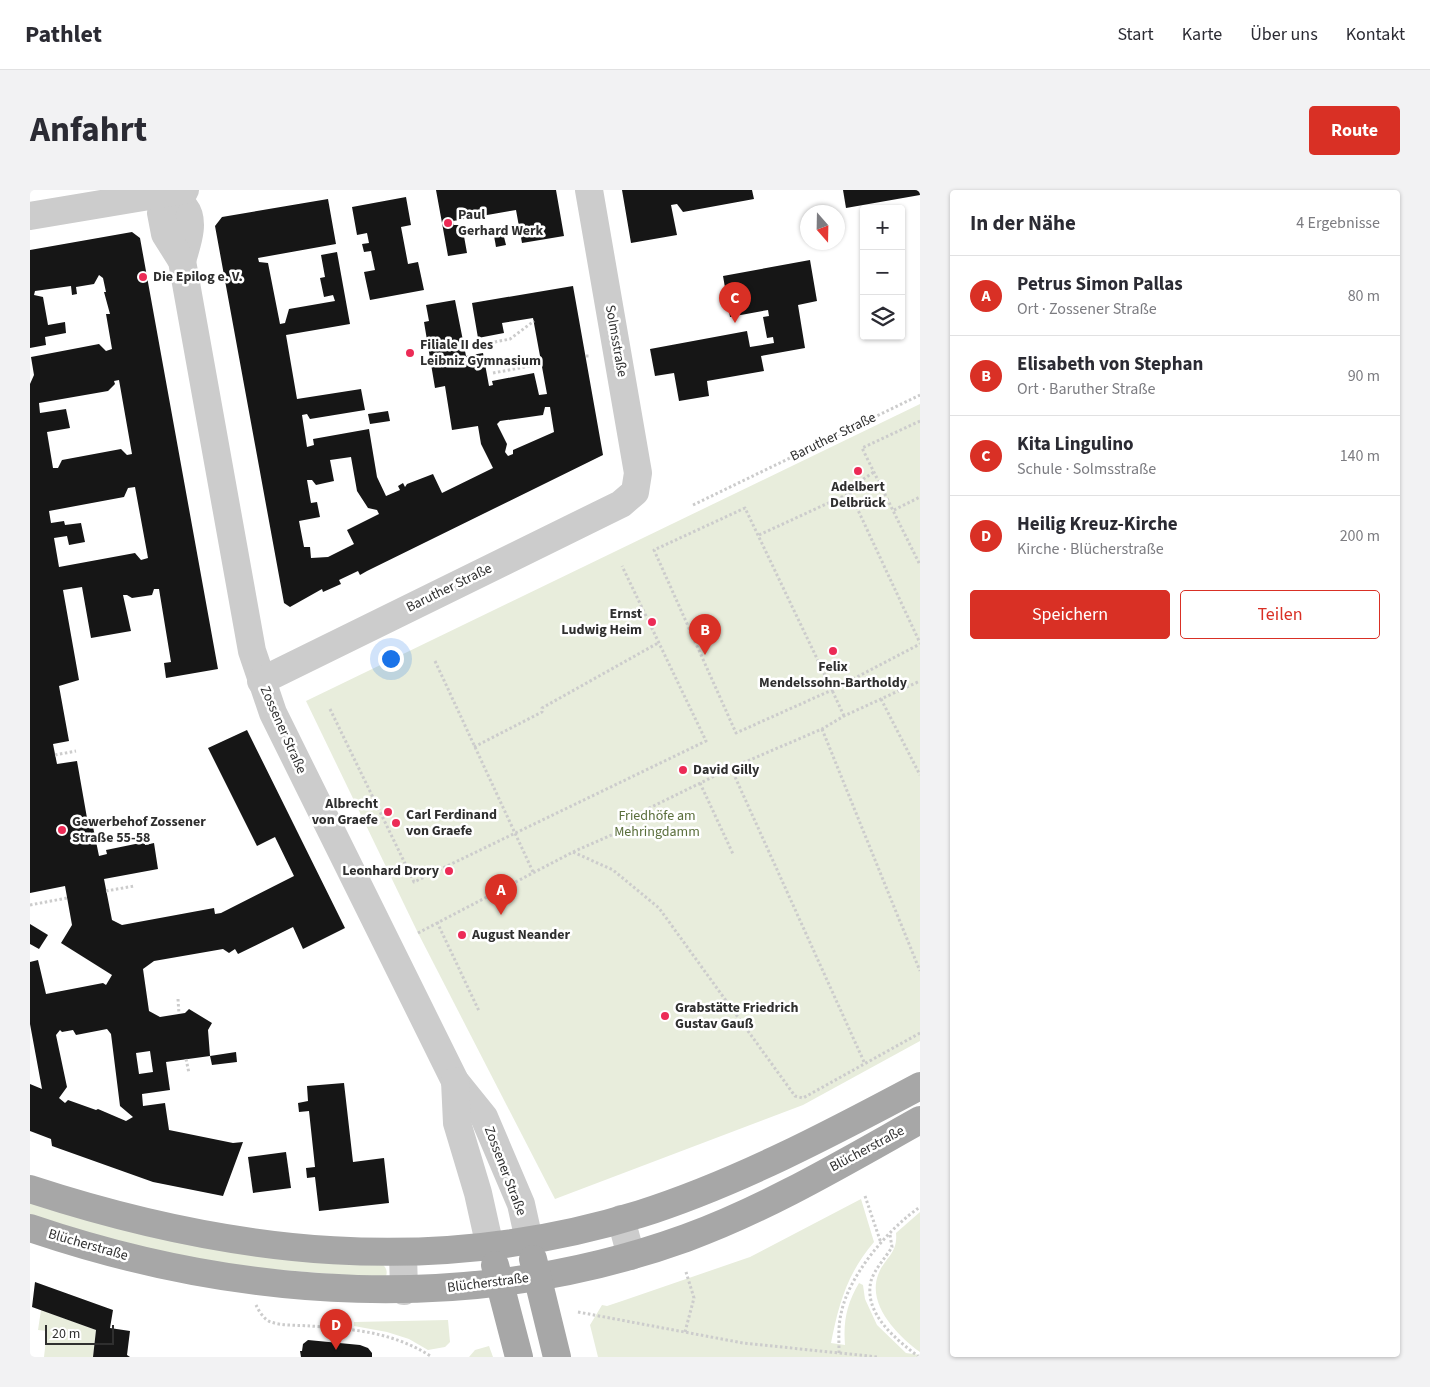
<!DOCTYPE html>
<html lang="de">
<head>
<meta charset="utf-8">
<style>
	body { margin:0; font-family:"Source Sans 3",sans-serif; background:#f2f2f3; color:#2b2b33 }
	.controls { position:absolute; right:15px; top:15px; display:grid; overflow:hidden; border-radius:5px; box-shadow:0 1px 4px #0004 }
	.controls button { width:45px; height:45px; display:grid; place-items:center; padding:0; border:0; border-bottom:1px solid #e1e1e2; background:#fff; color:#2b2b33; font:25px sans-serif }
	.compass { position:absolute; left:770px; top:15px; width:45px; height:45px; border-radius:50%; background:#fff; box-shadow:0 1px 4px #0004; rotate:160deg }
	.scale { position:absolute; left:15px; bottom:12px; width:69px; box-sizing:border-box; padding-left:5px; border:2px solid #2f2f2f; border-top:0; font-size:14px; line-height:18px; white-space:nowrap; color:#2f2f2f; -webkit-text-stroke:4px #fff; paint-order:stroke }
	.you { position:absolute; left:360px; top:468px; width:18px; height:18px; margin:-12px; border:4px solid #fff; border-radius:50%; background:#1a73e8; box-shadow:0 0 0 8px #1a73e833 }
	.badge { display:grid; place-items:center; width:32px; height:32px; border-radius:50%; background:#d93025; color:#fff; font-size:16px; font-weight:700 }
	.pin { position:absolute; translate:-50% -41px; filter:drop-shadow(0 1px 2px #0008) }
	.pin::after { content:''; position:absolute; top:26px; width:18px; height:15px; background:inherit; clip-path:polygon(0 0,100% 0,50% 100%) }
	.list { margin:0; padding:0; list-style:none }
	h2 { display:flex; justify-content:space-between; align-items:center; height:65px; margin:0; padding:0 20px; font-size:21px }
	h2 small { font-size:16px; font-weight:400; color:#7c7c81 }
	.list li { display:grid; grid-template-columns:32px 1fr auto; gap:15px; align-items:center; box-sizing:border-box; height:80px; padding:0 20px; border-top:1px solid #e1e1e2 }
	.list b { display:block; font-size:19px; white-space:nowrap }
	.list p { margin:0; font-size:16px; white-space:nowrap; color:#7c7c81 }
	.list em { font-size:16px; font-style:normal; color:#7c7c81 }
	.actions { display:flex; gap:10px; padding:15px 20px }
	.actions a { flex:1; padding:11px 0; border:1px solid #d93025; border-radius:5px; text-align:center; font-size:18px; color:#d93025 }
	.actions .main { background:#d93025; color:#fff }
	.icon { flex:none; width:28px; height:28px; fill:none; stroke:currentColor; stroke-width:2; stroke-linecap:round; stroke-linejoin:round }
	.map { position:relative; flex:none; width:890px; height:1167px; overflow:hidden; border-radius:5px }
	header { display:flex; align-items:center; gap:30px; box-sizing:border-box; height:70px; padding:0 25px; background:#fff; border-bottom:1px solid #e1e1e2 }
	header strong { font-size:24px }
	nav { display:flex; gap:28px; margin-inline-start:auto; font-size:18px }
	.intro { display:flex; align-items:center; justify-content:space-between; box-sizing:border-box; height:120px; padding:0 30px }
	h1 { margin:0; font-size:35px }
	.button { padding:12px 22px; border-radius:5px; background:#d93025; color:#fff; font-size:18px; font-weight:700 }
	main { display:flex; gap:30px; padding:0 30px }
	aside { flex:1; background:#fff; border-radius:5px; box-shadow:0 1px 4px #0004 }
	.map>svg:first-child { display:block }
</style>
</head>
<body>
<header>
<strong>Pathlet</strong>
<nav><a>Start</a><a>Karte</a><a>Über uns</a><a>Kontakt</a></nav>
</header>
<div class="intro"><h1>Anfahrt</h1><a class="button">Route</a></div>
<main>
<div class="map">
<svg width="890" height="1167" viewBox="0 0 890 1167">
	<rect width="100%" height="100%" fill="#fff"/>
	<g fill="#e8eddc">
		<path d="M890,214v637l-117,64 -248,94 -137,-266 -112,-232z"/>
		<path d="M0,1009l352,65c5,4 6,9 3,14l-182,-14 -173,-46z"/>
		<path d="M831,1009l13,43c-27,32 -35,61 -43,101l14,2c-2,-24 2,-42 14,-62l4,2 2,14 12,26 29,28 14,2v2h-322l-8,-32 12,-20 5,1 18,-6 125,-43z"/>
		<path d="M890,1022v140c-22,-16 -53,-47 -42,-77 6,-17 20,-21 18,-42z"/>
		<path d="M11,1120l55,20 -3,27h-49l3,-26 -9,-1z"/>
		<path d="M418,1130l2,22 -5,5 -17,3 -19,-11 -22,-7 -33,-6v-4z"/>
		<path d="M459,1156l4,11h-24l6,-7z"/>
	</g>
	<g fill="#161616" fill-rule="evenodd">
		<path d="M406,0h120l8,46 -42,7 -6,-33 -6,1 -57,10 1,4h8l5,28 -19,3z"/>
		<path d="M592,0h130l2,9 -71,13 -6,-8 -6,1 6,30 -46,8z"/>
		<path d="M813,0h77v5l-74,13z"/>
		<path d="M376,7l5,28 -10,2 7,37 10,-2 6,28 -54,10 -6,-28 11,-2 -4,-19 -7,1 -2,-8 7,-1 -2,-10 -10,2 -5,-28z"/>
		<path d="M298,9l8,45 -78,14 1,4 9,1 12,61 5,-1 4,-14 46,-8 -2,-6 -9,2 -4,-19 5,-1 -4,-22 16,-3 13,72 -64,11 11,64 64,-10 4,21 -55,9 -3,-5 -5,1 5,32 7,-2 -1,-6 56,-10 8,48 9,19 14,-6 -2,-4 5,-3 2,4 2,-3 26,-10 9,19 51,-25 -12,-24 -3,-18 -26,4 -7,-44 -10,2 -11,-66 5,-1 -3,-16 29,-5 11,56 17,-3 6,33 4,-1 -1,-4 42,-8 5,22 8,-1 -14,-76 -31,5 2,10 -26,5 -6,-35 101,-17 30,169 -236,116 -7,4 -2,-4 -19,9 2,4 -18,8 -1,-3 -32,18 -6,-4 -69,-377 7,-9zM515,217h5l4,25 -41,18v4l-5,2 -3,-4 2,-8 -10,-20 3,-3 43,-6zM321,267l6,34 11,17 9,2 2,4 -32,16 7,14 -26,13 -17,1 -1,-11h-6l-5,-26 21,-4 -3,-15 -6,1 -4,-23h5l4,5 18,-4 -4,-21z"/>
		<path d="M472,39l4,16 -10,2 -3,-17z"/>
		<path d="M102,42l8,6 78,431 -52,9 -2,-15 7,-1 -12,-73h-5l-2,6 -20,3 -5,-3h-4l8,36 -40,7 -9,-51 -19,3 16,90 -20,6 10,55 -16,3 4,20 20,-3 10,57 4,-1 8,39 8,-2 -1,-4 39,-8v3l9,-2 4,26 -54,10 8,41 10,5 92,-17 1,6 6,-1 73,-37 -19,-39 -18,9 -49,-98 39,-18 98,198 -42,21 -10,-22 -55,27 -3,-5 -6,4 -6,-4 -69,12 -11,8 6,42 11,6 25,-4 4,-4 23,14 -4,7 2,26 -44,6 4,28 -28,4 1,12 22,-3 4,27 64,13 10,-1 -20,54 -70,-14 -101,-36 -1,-7 -21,-8v-47l12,5 -12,-65v-62l8,-2 8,34 57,-11 3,2 6,-10 -51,-32 11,-18 -7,-39 -35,7v-509l4,-9 -3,-18 68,-13 7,7 6,-2 -6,-35h4l-6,-22h2l-3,-14 -4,-3 -5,9 -18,3 1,7 -5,1 -1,-9 -36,5 -1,4 9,2 5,28 17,-3 1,11 -21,4 1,8 -16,3v-98zM89,190l13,74 -5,1 -6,-6 -59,11 -4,8h-5l-6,-36 23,-4 -4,-19 -26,4 -1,-10 69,-12 7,-7 -1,-3zM105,297l13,71 -7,2 -6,-7 -76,14 -5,-29 13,-2 2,9 16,-3 -4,-19 -16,2 -1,-4 -13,2 -2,-12 75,-14 4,-9zM77,839l4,5 9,72 13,11 -7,4 -28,-12 -2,1 -28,-10 -3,3 -6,-5 8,-11 -11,-52 4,-5 2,2 11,-2 3,5zM120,861l3,21 -14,2 -3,-21z"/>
		<path d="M780,70l7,41 -19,4 7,43 -44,8 3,15 -57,10 2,15 -30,5 -5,-28 -19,3 -5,-27 97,-18 3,16 24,-4 -1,-6 -6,1 -4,-21 6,-1 -1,-6 -38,7 -7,-41z"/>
		<path d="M358,221l2,10 -20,3 -2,-10z"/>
		<path d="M0,734l18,11 -9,14 -9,-5z"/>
		<path d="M206,862l1,10 -25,3 -2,-9z"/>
		<path d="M314,893l9,79 31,-4 5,45 -70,8 -4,-34 -8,1 -1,-10 9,-1 -6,-56 -10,1 -1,-9 10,-2 -1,-15z"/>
		<path d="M256,962l5,36 -38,5 -5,-36z"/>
		<path d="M5,1092l78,28 -3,18 20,3 -3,24 3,2h-37l3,-27 -64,-23z"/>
		<path d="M278,1150l52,5 8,3 4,5v4h-71l-1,-6h2l1,-7z"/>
	</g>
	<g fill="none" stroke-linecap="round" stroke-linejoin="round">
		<g stroke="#ccc" stroke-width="3" stroke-dasharray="2.5 2.5" stroke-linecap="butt">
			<path d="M450,155l30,-6 24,-18"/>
			<path d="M556,166h5"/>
			<path d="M463,183l48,-9"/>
			<path d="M890,231l-58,27 58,117"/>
			<path d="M820,303l70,150"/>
			<path d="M663,315l227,-110"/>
			<path d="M864,320l26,-13"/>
			<path d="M729,345l91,-42 3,-7 21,-14"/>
			<path d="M405,471l99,213"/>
			<path d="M851,509l39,76"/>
			<path d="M300,519l84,173 292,-141 -84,-175"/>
			<path d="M814,526l-12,-26 -87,-182 -91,42 82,183 96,-43 88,-46"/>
			<path d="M792,539l98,242"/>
			<path d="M444,557l68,-35v-4l116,-65"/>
			<path d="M25,565l21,-4"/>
			<path d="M701,578l134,296"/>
			<path d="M670,593l33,71"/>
			<path d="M543,662l59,-26 -3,-8 102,-50 91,-39 22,-13 76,-35"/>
			<path d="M76,701l28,-5"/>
			<path d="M0,715l37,-7"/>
			<path d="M407,732l42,89"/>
			<path d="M388,743l155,-81 40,18 46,38 136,188 8,2 117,-65"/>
			<path d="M148,809l1,15"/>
			<path d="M156,869l3,14"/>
			<path d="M835,1006l16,47"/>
			<path d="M860,1045l2,12c-6,10 -18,23 -21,34 -8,33 26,59 48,76"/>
			<path d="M226,1115c3,6 8,15 15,17 11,4 27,3 39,4 43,3 84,6 122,31"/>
			<path d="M548,1122l165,31 135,14"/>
			<path d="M655,1142l9,-34 -8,-26"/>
			<path d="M809,1163c0,-13 -1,-27 2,-39 7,-38 48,-86 79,-107"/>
		</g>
		<g stroke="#ccc" stroke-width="28">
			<path d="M140,0c3,7 10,11 15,18 11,14 1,38 -3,53"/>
			<path d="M140,3l-9,20 4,21 17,27 70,390 21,62 182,368 29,36 37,87 8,36"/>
			<path d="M0,26l155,-26"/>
			<path d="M231,491l360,-177 14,-12 3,-19 -49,-283"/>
			<path d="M425,891l2,42 21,70 12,54"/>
			<path d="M591,1029l10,37"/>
			<path d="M373,1063l1,38"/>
		</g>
		<g stroke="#a7a7a7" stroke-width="28">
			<path d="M0,999c202,66 404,89 610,25 97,-31 190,-80 280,-128"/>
			<path d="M0,1038c212,72 443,87 656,10 82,-30 159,-76 234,-118"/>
			<path d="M503,1069l24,98"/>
			<path d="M465,1075l24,92"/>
		</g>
	</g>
	<g fill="#ec2b56" stroke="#fff" stroke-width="2">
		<circle cx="418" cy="33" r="5"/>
		<circle cx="113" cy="87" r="5"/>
		<circle cx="380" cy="163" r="5"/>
		<circle cx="828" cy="281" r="5"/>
		<circle cx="622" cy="432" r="5"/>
		<circle cx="803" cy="461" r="5"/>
		<circle cx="653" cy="580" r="5"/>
		<circle cx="358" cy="622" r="5"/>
		<circle cx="366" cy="633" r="5"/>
		<circle cx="32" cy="640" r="5"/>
		<circle cx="419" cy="681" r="5"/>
		<circle cx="432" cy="745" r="5"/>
		<circle cx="635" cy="826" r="5"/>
	</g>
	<g text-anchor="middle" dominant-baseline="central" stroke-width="5" stroke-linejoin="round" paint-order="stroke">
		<g font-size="14" font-weight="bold" fill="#2f2f2f" stroke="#fff" text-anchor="start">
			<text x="428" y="25">Paul<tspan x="428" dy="16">Gerhard Werk</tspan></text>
			<text x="123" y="87">Die Epilog e. V.</text>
			<text x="390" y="155">Filiale II des<tspan x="390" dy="16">Leibniz Gymnasium</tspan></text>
			<text x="828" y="297" text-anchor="middle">Adelbert<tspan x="828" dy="16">Delbrück</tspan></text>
			<text x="612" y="424" text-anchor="end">Ernst<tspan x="612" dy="16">Ludwig Heim</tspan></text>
			<text x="803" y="477" text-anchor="middle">Felix<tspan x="803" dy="16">Mendelssohn-Bartholdy</tspan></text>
			<text x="663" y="580">David Gilly</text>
			<text x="348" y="614" text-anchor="end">Albrecht<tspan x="348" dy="16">von Graefe</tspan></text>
			<text x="376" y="625">Carl Ferdinand<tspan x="376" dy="16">von Graefe</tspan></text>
			<text x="42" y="632">Gewerbehof Zossener<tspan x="42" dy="16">Straße 55-58</tspan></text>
			<text x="409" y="681" text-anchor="end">Leonhard Drory</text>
			<text x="442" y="745">August Neander</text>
			<text x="645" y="818">Grabstätte Friedrich<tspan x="645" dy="16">Gustav Gauß</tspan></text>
		</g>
		<g font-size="14" fill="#2f2f2f" stroke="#fff">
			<text transform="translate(586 151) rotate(80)">Solmsstraße</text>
			<text transform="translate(803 247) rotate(-26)">Baruther Straße</text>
			<text transform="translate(419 398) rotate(-26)">Baruther Straße</text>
			<text transform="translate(253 540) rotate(66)">Zossener Straße</text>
			<text transform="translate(837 959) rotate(-28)">Blücherstraße</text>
			<text transform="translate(475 981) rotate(69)">Zossener Straße</text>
			<text transform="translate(58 1055) rotate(16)">Blücherstraße</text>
			<text transform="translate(458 1093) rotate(-7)">Blücherstraße</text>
		</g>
		<g font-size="14" fill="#596d3a" stroke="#fff">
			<text x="627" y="626">Friedhöfe am<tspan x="627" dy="16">Mehringdamm</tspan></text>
		</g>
	</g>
</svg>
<div class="controls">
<button>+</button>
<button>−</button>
<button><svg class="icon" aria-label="layers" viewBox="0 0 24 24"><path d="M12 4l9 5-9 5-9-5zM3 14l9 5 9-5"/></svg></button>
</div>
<svg class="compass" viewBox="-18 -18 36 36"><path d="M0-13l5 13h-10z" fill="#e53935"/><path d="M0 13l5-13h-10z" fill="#7c7c81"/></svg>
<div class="scale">20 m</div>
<div class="you"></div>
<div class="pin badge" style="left:471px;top:725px">A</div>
<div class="pin badge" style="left:675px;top:465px">B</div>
<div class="pin badge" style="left:705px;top:133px">C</div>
<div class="pin badge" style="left:306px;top:1160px">D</div>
</div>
<aside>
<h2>In der Nähe<small>4 Ergebnisse</small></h2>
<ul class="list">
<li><span class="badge">A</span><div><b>Petrus Simon Pallas</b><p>Ort · Zossener Straße</p></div><em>80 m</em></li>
<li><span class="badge">B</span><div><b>Elisabeth von Stephan</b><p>Ort · Baruther Straße</p></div><em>90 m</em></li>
<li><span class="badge">C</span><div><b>Kita Lingulino</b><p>Schule · Solmsstraße</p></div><em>140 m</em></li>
<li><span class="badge">D</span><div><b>Heilig Kreuz-Kirche</b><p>Kirche · Blücherstraße</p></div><em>200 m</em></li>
</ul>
<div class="actions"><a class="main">Speichern</a><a>Teilen</a></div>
</aside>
</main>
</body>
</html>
